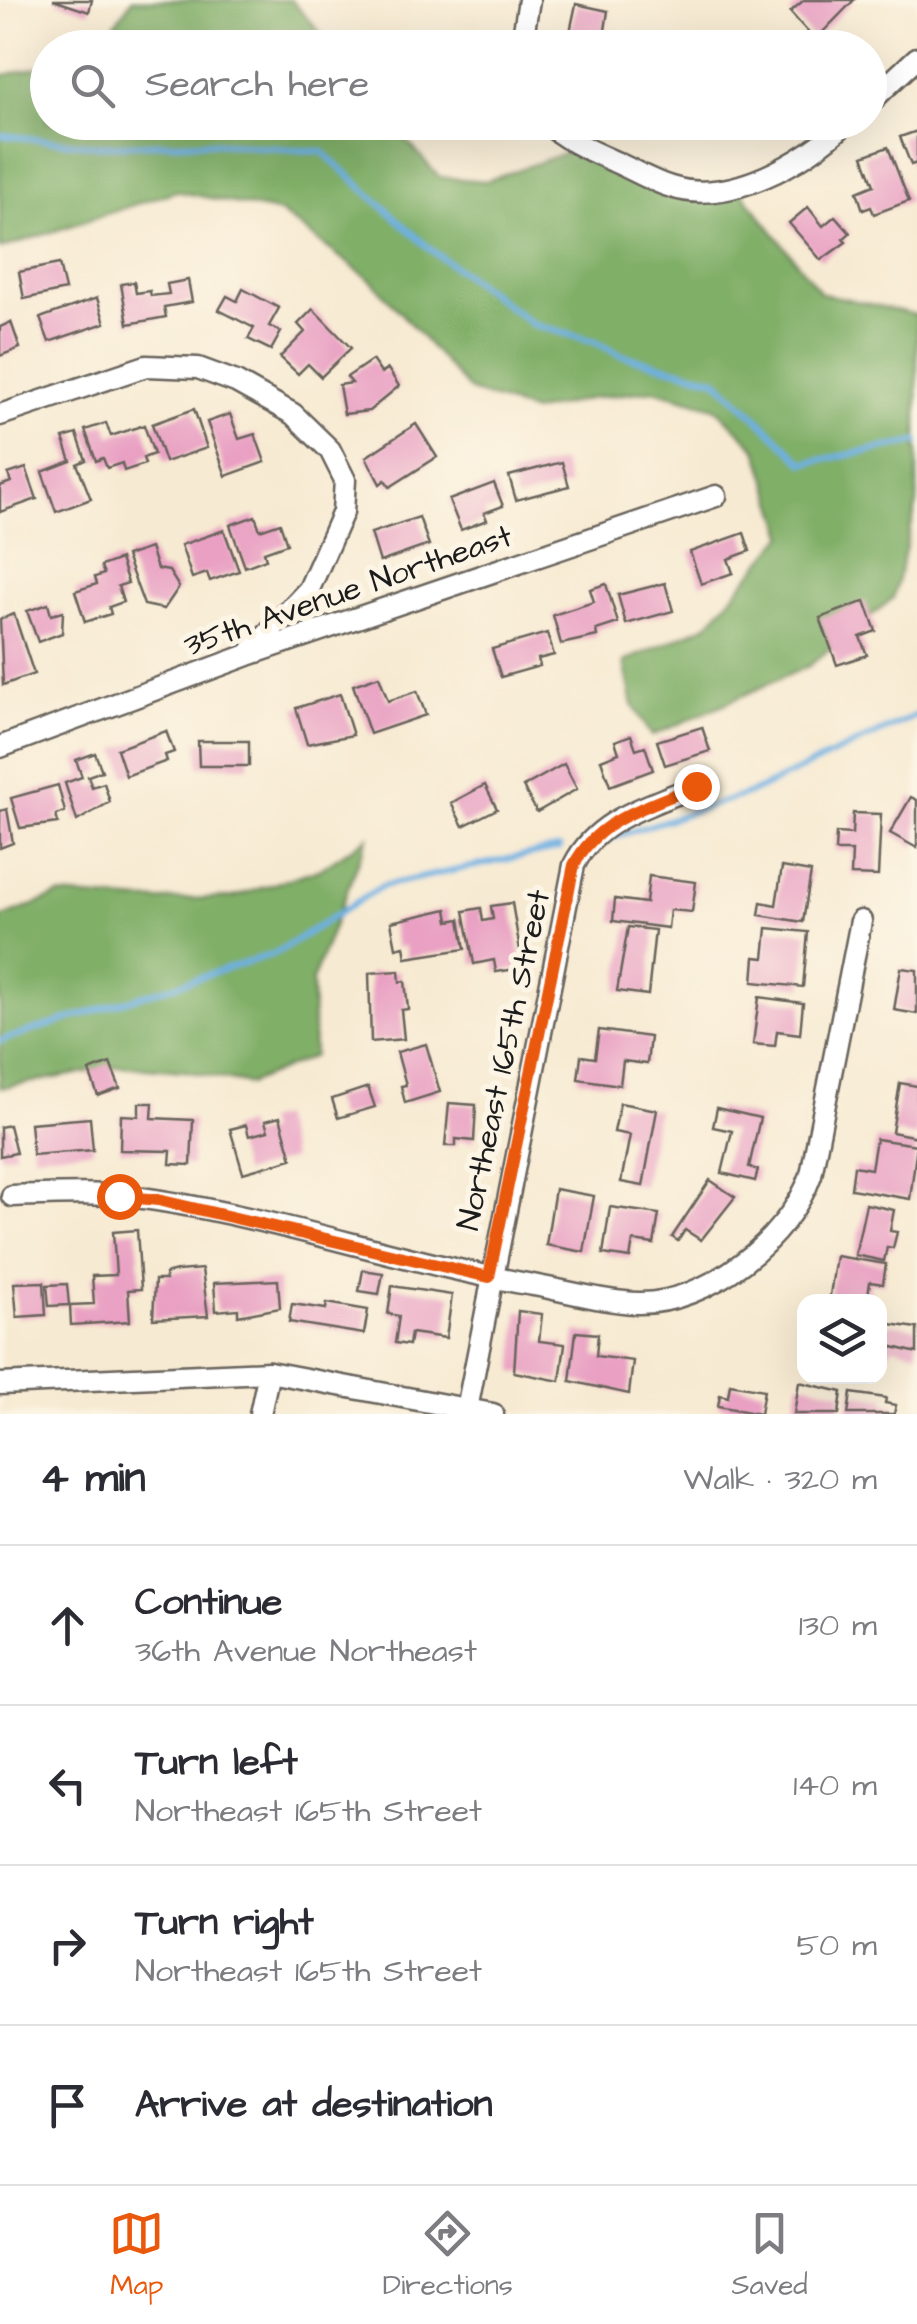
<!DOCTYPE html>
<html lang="en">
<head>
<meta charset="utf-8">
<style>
	body { margin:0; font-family:"Architects Daughter",sans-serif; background:#f2f2f3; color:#2b2b33 }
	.controls { position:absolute; right:30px; bottom:30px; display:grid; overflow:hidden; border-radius:20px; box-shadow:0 10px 40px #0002 }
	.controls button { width:90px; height:90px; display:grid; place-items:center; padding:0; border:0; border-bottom:2px solid #e1e1e2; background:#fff; color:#2b2b33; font:50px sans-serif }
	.stop { position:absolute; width:30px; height:30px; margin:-22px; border:8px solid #ea580c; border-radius:50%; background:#fff }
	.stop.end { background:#ea580c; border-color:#fff; box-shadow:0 2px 10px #0008 }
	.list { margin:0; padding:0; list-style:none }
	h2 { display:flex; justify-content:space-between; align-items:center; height:130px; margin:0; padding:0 40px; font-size:42px }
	h2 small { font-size:32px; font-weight:400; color:#7c7c81 }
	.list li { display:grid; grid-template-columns:65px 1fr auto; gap:30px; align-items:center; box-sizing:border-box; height:160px; padding:0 40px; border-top:2px solid #e1e1e2 }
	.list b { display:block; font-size:38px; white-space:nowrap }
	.list p { margin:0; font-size:32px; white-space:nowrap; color:#7c7c81 }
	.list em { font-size:32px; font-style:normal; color:#7c7c81 }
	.icon { flex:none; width:55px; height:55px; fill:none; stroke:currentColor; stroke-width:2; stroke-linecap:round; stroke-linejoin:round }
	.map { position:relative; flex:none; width:917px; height:1414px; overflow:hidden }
	.search { position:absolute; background:#fff; box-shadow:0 10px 40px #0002; left:30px; right:30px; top:30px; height:110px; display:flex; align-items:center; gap:25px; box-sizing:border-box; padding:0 35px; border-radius:55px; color:#7c7c81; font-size:38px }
	.sheet { height:770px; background:#fff }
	nav { display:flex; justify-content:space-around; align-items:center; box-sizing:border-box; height:140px; border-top:2px solid #e1e1e2; background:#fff; font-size:28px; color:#7c7c81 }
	nav a { display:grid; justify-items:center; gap:5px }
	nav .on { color:#ea580c }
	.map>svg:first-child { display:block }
</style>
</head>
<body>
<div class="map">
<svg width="917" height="1414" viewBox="0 0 917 1414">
	<rect width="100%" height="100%" fill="#fcf5e5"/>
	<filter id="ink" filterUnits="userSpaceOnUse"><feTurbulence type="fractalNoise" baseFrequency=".01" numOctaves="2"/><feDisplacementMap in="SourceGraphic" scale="20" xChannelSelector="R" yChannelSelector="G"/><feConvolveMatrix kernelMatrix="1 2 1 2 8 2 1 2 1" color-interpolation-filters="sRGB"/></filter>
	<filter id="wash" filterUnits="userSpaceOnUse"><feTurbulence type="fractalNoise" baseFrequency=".0048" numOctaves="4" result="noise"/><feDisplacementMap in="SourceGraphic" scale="40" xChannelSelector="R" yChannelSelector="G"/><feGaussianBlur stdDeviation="2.25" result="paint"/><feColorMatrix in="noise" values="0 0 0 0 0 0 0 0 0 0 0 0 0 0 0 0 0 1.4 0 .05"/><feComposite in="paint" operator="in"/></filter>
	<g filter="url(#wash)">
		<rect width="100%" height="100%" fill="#f7ead2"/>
		<g fill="#80af68" stroke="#4e6642" stroke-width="2.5">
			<path d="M132,0h159l42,47h-235z"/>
			<path d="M47,65l1,57 343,1 48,54 47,4 96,-34 92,41 64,-1 83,106 96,22v188l-24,95 -84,68 -157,70 -19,-31 -9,-43 83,-37 78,-90 -28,-86 -42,-42 -61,-17 -62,8 -59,14 -63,-21 -98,-110 -91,-68 -105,-22 -176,58v-173z"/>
			<path d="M368,837l-56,144 2,75 -65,28 -64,-13 -65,-5 -120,22v-170l59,-23 84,6 91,-4 88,-29z"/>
		</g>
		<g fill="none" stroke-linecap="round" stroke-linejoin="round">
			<g stroke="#6eb0e2" stroke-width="6">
				<path d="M0,135l101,11 104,-4 118,10 108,98 103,75 59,16 28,14 95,24 88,84 113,-21"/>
				<path d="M599,842l154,-50 164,-77"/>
				<path d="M0,1041l276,-88 106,-67 178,-38"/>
			</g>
		</g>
		<g id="blocks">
			<g fill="#e9a0c3">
				<path d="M53,0h39l-3,12z"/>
				<path d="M804,0h50l-39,40 -25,-28z"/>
				<path d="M576,4l32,7 -5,32 23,-4 2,9h-33l-3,-11 -22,-5z"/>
				<path d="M917,131v32l-6,2 -11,-28z"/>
				<path d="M888,147l21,54 -35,13 -3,-7 -8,3 -6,-18 17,-7 -11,-29z"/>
				<path d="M808,207l15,19 12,-10 15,17 -7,6 3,3 -25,18 -32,-37z"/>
				<path d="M59,264l6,26 -41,9 -5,-27z"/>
				<path d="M188,280l4,22 -28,5 2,10 -38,7 -7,-40 13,-2 2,11 14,-2 1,5 18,-2 -2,-10z"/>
				<path d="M243,289l36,19 -10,18 12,6 -10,18 -23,-11 6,-11 -35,-18 8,-14 10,5z"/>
				<path d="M97,298l8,25 -56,19 -9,-24z"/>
				<path d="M313,309l38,39 -30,29 -13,-13 -10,10 -18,-17 25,-25 -7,-8z"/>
				<path d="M11,322l9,26 -20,8v-29z"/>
				<path d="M372,360l9,13 7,-4 11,17 -30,25 -25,3 -5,-29 13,-2 -5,-6z"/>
				<path d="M194,409l13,39 -42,14 -13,-38z"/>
				<path d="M230,414l9,25 16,-5 10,28 -39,14 -19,-54z"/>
				<path d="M106,423l5,13 33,-11 10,29 -11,4 2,6 -21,7 -2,-8 -15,5 -4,-10 -7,3 -11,-31z"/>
				<path d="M416,424l21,33 -47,30 -5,-7 -5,4 -14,-27z"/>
				<path d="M77,434l9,26 -9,4 14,35 -35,13 -14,-40 29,-11 -8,-23z"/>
				<path d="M562,462l7,24 -53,14 -7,-24z"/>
				<path d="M26,468l11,31 -37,13v-26l11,-4 -3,-8z"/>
				<path d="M494,483l9,23 -19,7 3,7 -26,10 -12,-30z"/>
				<path d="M255,516l5,14 20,-7 7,21 -23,8 2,7 -21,8 -15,-42z"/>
				<path d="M419,517l10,28 -49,17 -9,-29z"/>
				<path d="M224,530l15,41 -29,10 -3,-8 -15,5 -11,-33z"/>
				<path d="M744,533l6,18 -22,8 5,14 -32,11 -11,-32z"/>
				<path d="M150,548l7,21 12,2 10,16 -15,22 -20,-4 -18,-49z"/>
				<path d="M120,559l8,24 -10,3 5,16 -14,5 2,7 -26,8 -10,-31 22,-7 -2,-7 9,-3 -3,-8z"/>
				<path d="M665,583l8,28 -47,13 -8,-29z"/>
				<path d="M606,584l12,39 -22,7 1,6 -36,8 -8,-29 41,-13 -4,-13z"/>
				<path d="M865,601l11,30 -16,6 7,18 -30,10 -17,-47z"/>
				<path d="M48,604l3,11 12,-3 -1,21 -24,9 -11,-31z"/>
				<path d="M14,614l20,60 -31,11 -3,-66z"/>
				<path d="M547,633l7,22 -16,4 2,7 -39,11 -9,-28z"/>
				<path d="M379,676l9,25 29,-10 9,24 -56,19 -17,-49z"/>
				<path d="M340,694l13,41 -46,9 -11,-36z"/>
				<path d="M702,727l8,24 -45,14 -8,-24z"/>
				<path d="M166,731l8,21 -9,3 2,6 -41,15 -9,-27z"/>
				<path d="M631,735l5,14 9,-3 8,24 -43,16 -9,-26 18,-7 -4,-12z"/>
				<path d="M198,741h51v25h-50z"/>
				<path d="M95,753l7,18 -14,5 4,11 12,-4 6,19 -33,19 -12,-38 17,-6 -6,-17z"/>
				<path d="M564,764l13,25 -40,23 -14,-25z"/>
				<path d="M58,785l7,27 -9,3 2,8 -38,5 -9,-30z"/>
				<path d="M485,785l12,24 -34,17 -12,-23z"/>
				<path d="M911,797l6,3v48l-27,-15z"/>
				<path d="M7,809l6,34 -13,5v-37z"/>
				<path d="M853,813l28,1 -3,62 -27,-1 1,-24h-17l1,-18 16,1z"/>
				<path d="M782,867l29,5 -8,50 -44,-7 2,-13 15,3z"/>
				<path d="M649,876l47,6 -4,30 -22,-2 -2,18 -55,-7 2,-22 31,4z"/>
				<path d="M512,903l11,65 -27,4 -2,-12 -20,4 -10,-53 17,-3 2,13 10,-2 -2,-13z"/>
				<path d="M447,909l2,12 11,-2 5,30 -59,9 -2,-12 -8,2 -5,-26z"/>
				<path d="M628,927l27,3 -7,65 -31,-4z"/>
				<path d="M767,928l41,4 -5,55 -50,-5 2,-25 9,1z"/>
				<path d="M901,968l16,2v44l-23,-4z"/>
				<path d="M399,971l1,11 5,-1 3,28 -7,1 3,29 -33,3 -2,-69z"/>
				<path d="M759,997l44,6 -3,31 -23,-3 -2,15 -22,-2z"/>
				<path d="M599,1030l51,7 -3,27 -24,-3 -3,24 -42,-6 3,-23 14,2z"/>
				<path d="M426,1044l14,48 -35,11 -4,-17 5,-1 -9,-33z"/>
				<path d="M110,1063l10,25 -22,8 -9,-25z"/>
				<path d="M900,1083l17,3v51l-25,-5z"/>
				<path d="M368,1087l7,20 -37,11 -6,-19z"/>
				<path d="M139,1103h14l-1,15 41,2 -2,45 -21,-1 1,-13 -51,-1 1,-35 18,1z"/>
				<path d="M449,1103l27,2 -2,36 -18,-2v7h-11z"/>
				<path d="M620,1103l37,7 -14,76 -22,-4 9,-47 -16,-3z"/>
				<path d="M717,1108l43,10 -11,49 9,3 -3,11 -33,-8 10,-42 -19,-4z"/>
				<path d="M280,1117l12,42 -49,14 -13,-44 16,-4 3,11 19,-5 -3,-10z"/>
				<path d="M90,1118l3,32 -60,5 -3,-32z"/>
				<path d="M9,1125l7,28 -16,3v-29z"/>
				<path d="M876,1139l41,6 -7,54 -59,-10 3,-23 17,3z"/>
				<path d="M710,1180l25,17 -34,43 -16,-10 -7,11 -6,-4z"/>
				<path d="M555,1189l39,7 -10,56 -38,-7z"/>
				<path d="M866,1204l28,6 -4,21 7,1 -4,16 -6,-1 -3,14 -29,-6z"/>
				<path d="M610,1207l49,7 -5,30 -21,-3 -3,17 -27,-4z"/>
				<path d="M137,1230l4,59 -13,1 2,31 -59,4 -1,-20 24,-1 -2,-28 24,-1 -3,-43z"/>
				<path d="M836,1256l50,8 -3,20 -13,-2 -3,20h-38z"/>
				<path d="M202,1269l6,47 -55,3 2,-39h11l-1,-6 12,-3z"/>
				<path d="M363,1270l20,3 -4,21 -20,-3z"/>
				<path d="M278,1280l2,28 -42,8v-7l-22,2 -2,-28z"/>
				<path d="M44,1282l2,33 -29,2 -3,-34z"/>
				<path d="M67,1284l2,21 -20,1 -2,-21z"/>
				<path d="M392,1286l60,9 -6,43 -35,-5 -2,12 -14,-2 4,-27 -11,-2z"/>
				<path d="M327,1303l41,7 -4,24 -75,-12 3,-18 34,5z"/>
				<path d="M518,1311l24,3 -3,27 26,3 -5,37 -46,-9z"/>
				<path d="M890,1324l27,4v25l-24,-6 -13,13v-31z"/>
				<path d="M576,1332l22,2 -2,22 37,5 -4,33 -59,-13z"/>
				<path d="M799,1382l43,10 -3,22h-45z"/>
				<path d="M730,1384l34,6 -4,24 -42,-8 2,-11 8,2z"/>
				<path d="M851,1393l35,5 -1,5 11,2 -2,9h-46z"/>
			</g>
		</g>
	</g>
	<g filter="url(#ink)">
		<use href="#blocks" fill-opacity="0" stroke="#69645c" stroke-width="2.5"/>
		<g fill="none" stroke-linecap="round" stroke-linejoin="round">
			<g stroke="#69645c" stroke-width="25">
				<g id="minor">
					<path d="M521,48l8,-48"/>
					<path d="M870,102l47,-44"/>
					<path d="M546,122c18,18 45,29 67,39 19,8 38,20 58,26 59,19 134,-25 176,-65"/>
					<path d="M0,415l146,-49 52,2 38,14 57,32 37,36 15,30 -2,32 -34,77 -58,62"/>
					<path d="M0,747l248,-92 468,-159"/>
					<path d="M12,1196c48,-2 96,-4 144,4 127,20 250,63 377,85 34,6 71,17 105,18 70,1 151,-65 173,-128l50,-254"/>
					<path d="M0,1384l269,-12 224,42"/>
					<path d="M260,1414l9,-42"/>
					<path d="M466,1414l108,-549c23,-47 76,-59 122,-79"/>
				</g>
			</g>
			<use href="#minor" stroke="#fff" stroke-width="20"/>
		</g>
	</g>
	<g fill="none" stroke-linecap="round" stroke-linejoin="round" filter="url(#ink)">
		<path stroke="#ea580c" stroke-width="12" d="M119,1196l39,4 331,77 85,-412c24,-47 76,-59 122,-79"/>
	</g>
	<g text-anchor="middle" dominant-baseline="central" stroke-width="10" stroke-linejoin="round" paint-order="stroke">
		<g font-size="32" fill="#1c1c1c" stroke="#fcf5e5">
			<text transform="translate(348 591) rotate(-19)">35th Avenue Northeast</text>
			<text transform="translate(504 1060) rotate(-78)">Northeast 165th Street</text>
		</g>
	</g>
</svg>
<div class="controls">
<button><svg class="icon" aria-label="layers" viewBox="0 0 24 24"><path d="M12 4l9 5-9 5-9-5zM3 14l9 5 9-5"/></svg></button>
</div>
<div class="stop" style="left:119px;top:1196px"></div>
<div class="stop end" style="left:696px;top:786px"></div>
<div class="search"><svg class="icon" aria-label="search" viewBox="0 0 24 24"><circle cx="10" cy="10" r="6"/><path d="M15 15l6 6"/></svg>Search here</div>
</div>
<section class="sheet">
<h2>4 min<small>Walk · 320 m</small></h2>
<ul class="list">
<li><svg class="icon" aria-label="ahead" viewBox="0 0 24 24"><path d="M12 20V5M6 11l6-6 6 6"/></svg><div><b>Continue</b><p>36th Avenue Northeast</p></div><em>130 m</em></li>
<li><svg class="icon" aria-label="left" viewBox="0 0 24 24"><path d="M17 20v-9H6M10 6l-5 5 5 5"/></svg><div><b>Turn left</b><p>Northeast 165th Street</p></div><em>140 m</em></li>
<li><svg class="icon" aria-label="right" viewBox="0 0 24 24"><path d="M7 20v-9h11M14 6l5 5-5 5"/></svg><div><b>Turn right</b><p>Northeast 165th Street</p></div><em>50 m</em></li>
<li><svg class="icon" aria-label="arrive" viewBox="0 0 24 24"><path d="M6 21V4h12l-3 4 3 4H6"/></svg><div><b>Arrive at destination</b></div></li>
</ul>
</section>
<nav>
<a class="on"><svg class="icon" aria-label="map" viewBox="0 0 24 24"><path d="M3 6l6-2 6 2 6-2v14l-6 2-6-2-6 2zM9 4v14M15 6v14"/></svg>Map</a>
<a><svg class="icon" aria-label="directions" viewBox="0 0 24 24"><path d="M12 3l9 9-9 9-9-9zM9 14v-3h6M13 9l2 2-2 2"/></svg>Directions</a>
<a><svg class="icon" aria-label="saved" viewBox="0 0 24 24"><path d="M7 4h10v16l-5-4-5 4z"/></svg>Saved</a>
</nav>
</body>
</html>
